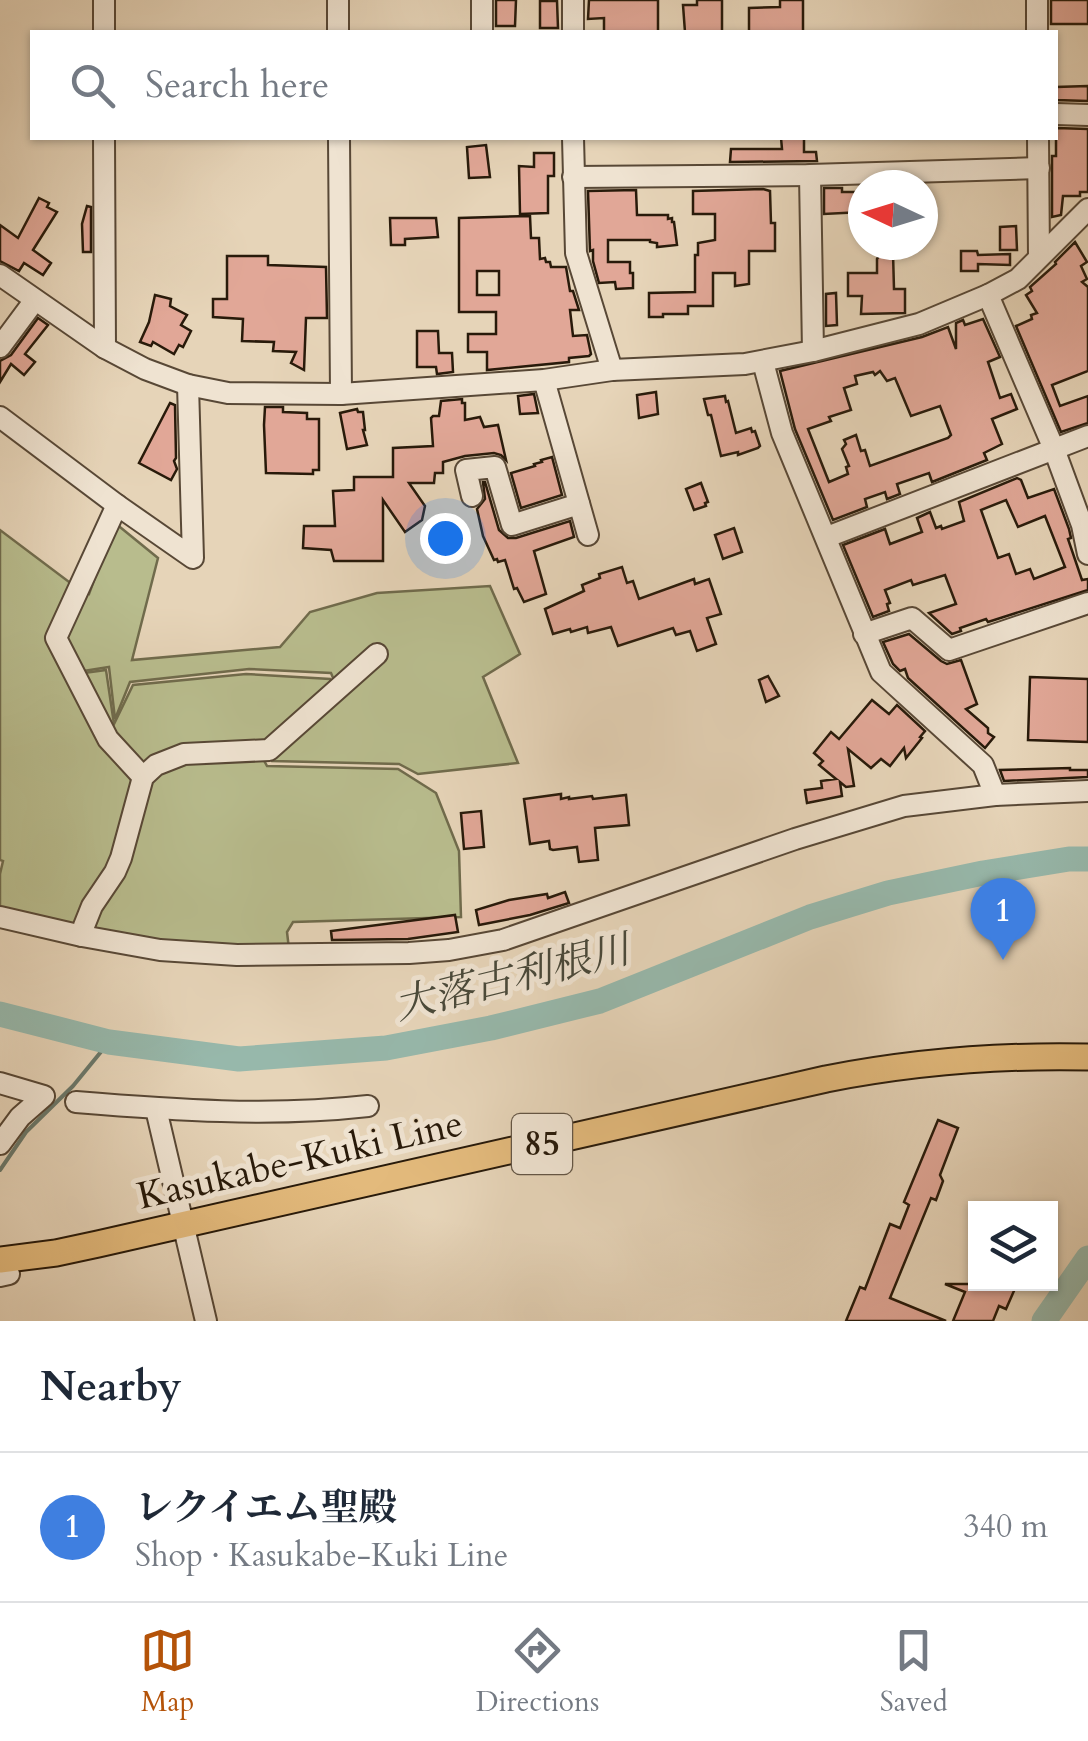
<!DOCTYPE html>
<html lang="en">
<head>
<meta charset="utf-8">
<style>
	body { margin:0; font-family:Cardo,"Noto Serif JP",serif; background:#f6f6f7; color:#1f2937 }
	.controls { position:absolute; right:30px; bottom:30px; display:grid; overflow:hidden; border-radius:0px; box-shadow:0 2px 8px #0004 }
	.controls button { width:90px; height:90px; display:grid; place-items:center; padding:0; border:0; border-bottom:2px solid #e0e1e3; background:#fff; color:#1f2937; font:50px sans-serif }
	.compass { position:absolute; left:848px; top:170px; width:90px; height:90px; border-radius:50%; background:#fff; box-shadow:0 2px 8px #0004; rotate:274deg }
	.you { position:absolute; left:445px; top:538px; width:35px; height:35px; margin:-25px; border:8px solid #fff; border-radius:50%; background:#1a73e8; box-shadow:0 0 0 15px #1a73e833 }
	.badge { display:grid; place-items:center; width:65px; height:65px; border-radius:50%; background:#b45309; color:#fff; font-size:32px; font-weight:700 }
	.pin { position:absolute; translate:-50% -82px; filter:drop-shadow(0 2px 5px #0008) }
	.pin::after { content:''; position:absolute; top:52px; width:35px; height:30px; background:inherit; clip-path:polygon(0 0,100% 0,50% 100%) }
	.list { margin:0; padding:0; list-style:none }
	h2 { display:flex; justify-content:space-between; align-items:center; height:130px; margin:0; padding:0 40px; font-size:42px }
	h2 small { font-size:32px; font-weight:400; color:#747a83 }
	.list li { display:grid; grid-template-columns:65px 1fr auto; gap:30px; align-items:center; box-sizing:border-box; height:150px; padding:0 40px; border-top:2px solid #e0e1e3 }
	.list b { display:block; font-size:38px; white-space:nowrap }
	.list p { margin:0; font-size:32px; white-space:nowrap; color:#747a83 }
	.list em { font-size:32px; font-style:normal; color:#747a83 }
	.icon { flex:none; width:55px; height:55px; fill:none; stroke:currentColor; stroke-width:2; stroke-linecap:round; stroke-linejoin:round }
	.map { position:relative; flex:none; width:1088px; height:1321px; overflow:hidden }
	.search { position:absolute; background:#fff; box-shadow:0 2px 8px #0004; left:30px; right:30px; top:30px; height:110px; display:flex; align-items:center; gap:25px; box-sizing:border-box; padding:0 35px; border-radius:0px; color:#747a83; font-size:38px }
	.sheet { height:280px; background:#fff }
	nav { display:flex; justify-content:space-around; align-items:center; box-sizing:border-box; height:140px; border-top:2px solid #e0e1e3; background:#fff; font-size:28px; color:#747a83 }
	nav a { display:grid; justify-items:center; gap:5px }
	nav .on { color:#b45309 }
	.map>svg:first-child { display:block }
</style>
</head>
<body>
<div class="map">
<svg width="1088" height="1321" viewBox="0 0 1088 1321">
	<rect width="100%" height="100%" fill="#e6d4b8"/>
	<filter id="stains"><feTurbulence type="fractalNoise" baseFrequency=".002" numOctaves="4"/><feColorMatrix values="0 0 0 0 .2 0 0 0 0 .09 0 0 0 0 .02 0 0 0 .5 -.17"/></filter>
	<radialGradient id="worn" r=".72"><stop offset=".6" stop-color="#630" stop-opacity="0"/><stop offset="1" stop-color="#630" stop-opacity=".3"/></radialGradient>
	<g fill="#b8bc8d" stroke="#706b4c" stroke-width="2.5">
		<path d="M115,523l43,35 -26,102 148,-13 30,-35 67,-19 113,-7 30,68 -37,23 35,86 -100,11 -19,-10 -127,-3 -4,-7 73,-57 -10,-24 -82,-4 -119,13 -15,37 -6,-52 -44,7 80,109 -59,149 -86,-19v-39l3,-13 -3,-1v-330l77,58 12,6z"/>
		<path d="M106,670l8,54 19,-39 113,-11 84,5 6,14 -76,60 7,13 131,3 38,24 23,58 2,66 -168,5 -6,10 2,17h-52l-150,-16 60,-150 -78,-108z"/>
	</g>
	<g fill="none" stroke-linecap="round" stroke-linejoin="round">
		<path stroke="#6b796b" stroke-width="4" d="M0,1170l26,-38 47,-46 36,-44"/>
		<g stroke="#97b8ab" stroke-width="25">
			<path d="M0,1014l109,28 130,17 147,-11 105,-20 109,-27 210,-84 78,-24 95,-20 86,-14h19"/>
			<path d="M1044,1321l44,-63"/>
		</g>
	</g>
	<g fill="#e1a797" stroke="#281a0a" stroke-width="2.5" fill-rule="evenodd">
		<path d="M496,0h20l-1,26h-19z"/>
		<path d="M589,0h69v32h-54v-14l-16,1z"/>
		<path d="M697,0h25v32h-37l-2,-27h14z"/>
		<path d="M780,0h23v32h-54v-24l31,-1z"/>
		<rect x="1051" y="0" width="37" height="24"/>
		<path d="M540,1h17l1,27h-18z"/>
		<path d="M1088,86v15l-32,-1v-13z"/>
		<path d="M1056,128l32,1v63h-8v4h-17l-2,19 -9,2v-61h4z"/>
		<path d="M781,138h23v14h12l1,9 -87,1 1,-13h51z"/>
		<path d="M486,145l4,32 -21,1 -2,-31z"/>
		<path d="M534,153h20v23h-6v37l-28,1 -1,-48 15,1z"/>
		<path d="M824,188h18v4h19l1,20 -38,2z"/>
		<path d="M763,189l7,2 1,32h4v28h-26v33l-14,2v-13h-22v33h-25v8h-25v3h-14v-24l46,-1v-37h3v-12l17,-3v-26h-22v-23z"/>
		<path d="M636,190l1,25h31v4l4,-1v4h2l3,23 -20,2v-4l-7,-1v-2h-42v22h22v11h3v15l-17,1 -1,-7 -16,1 -6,-22v-11l-3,1 -2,-60z"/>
		<path d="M39,198l10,5 -2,4 10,5 -24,38 18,13 -8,12 -19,-12 -5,8 -19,-10v-36l18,13z"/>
		<path d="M87,206l4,1v45h-8l-1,-28z"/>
		<path d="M530,216l1,22h8l1,21 5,-1 1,4h4l1,5h15l4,24h3l6,19h-9l3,26 14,-1 4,19 -2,2 -20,2v4l-82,8v-18h-19v-18h28v-22h-37v-94zM477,271h22v24h-22z"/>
		<path d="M390,218h46l2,19 -33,2v6h-14z"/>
		<path d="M1016,226l1,24h-17v-23z"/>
		<path d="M1075,242l12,20 -6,4 6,13 -5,3 6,5v84l-36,14 8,21 28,-10v27l-27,9 -45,-106 16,-7 -1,-4 6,-2 -11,-18 6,-4 -2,-4 26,-23 -1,-2z"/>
		<path d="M961,251h16l1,4 32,-1v11l-32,-1v7h-17z"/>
		<path d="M881,253h12l1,36h11v24l-44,1 1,-18h-14v-23h29v-14z"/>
		<path d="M227,256h41v9l58,2 1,51h-21l-2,52 -13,-7 5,-11 -23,-1 1,-9 -32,-1 1,-22 -30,-2v-18h14z"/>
		<path d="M836,293l1,32 -11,1v-32z"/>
		<path d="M155,295l16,4 -1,7 17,9 -6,10 10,6 -8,16 -4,-2 -5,9 -21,-12 -2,4 -11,-4 9,-20z"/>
		<path d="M38,318l10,7 -23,29 10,8 -11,13 -13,-11 -11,18v-21l11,-6z"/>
		<path d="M983,319l17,38 -12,5 12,36 11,-4 6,15 -25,10 10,25 -18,9 3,7 -55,22 -3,-9 -32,11 3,10 -13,5 -2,-7 -20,7 2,8 -34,13 -38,-91 -15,-58 142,-34 26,-10 8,22v-26l7,-3 2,5zM880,371l7,10 8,-3 16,38 29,-10 11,29 -3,3 -78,28 -5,-16 -4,1 -5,-16 -12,5 2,4 -4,5 7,17 -3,1 2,7 -19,8 -21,-53 23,-8 -2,-4 22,-7 -7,-22 13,-4 -2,-8 18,-4 2,3z"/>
		<path d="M417,331h21l1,22h13l1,19 -16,2 -1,-7h-19z"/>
		<path d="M656,392l2,22 -19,4 -2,-23z"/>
		<path d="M534,394l4,19 -18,1 -2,-18z"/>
		<path d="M725,396l1,6 2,-1 8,32 15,-5 1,4 3,-1 5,15 -2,2 -20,7v-3l-17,4 -10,-41h-3l-4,-16z"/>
		<path d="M462,399v4h3v17l15,-3 4,10 14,-2 8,35 -5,-5 -7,-2 -29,3 -22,6v11h-8l-1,10h-25l16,23 -3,14 -17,12 -22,-32v61h-49l-3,-11 -28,-2 1,-22h31l-2,-35 21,-1v-13h39v-29l40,-2 -2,-28 2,-2h6l2,-15z"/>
		<path d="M170,403l5,2 1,53 -2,3 3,8 -6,11 -32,-17z"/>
		<path d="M265,407h18v5l24,1v6h12v51h-6v4l-47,-1 -2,-48z"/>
		<path d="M357,409l1,3h5l2,18h-2l4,15 -20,4 -7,-36z"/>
		<path d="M552,457l10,38 -41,13 -10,-35 24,-7 -1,-2 8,-2 -1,-2z"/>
		<path d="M1017,478l4,2 7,18 26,-9 15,40 2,9 -3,1 14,41 6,-1v11l-100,32 -2,-3 -26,9 1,3 -9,3 -23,-21 27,-9 -11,-29 -32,10 -2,-5 -26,10 5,13 -3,1 2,7 -16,6 -30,-72 42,-16 5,15 32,-12 -5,-14 13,-6 6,16 5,-2 1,3 22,-8 -5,-19zM1006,500l12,27 27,-11 20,51 -31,12 -4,-10 -14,5 -7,-20 -11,4 -17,-48z"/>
		<path d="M483,482h2l14,48 9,8h8l54,-17 4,16 -40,14 12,43 -22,8 -7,-14 -3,1 -9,-29 -7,2 -1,-3 -3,1 -11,-24 -6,-27 8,-10z"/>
		<path d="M701,483l7,19 -3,1 1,3 -12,4 -8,-21z"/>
		<path d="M734,528l8,24 -19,7 -8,-24z"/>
		<path d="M622,567l5,16 6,-2 6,18 55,-20 1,5 14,-5 12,35 -14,4 9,26 -19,7 -7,-20 -14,4 -3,-7 -55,18 -7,-19 -23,6 -1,-6 -16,5 -1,-3 -17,5 -8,-25 39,-18 -2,-6 18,-7 -1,-4z"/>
		<path d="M909,634l32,27 6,3 14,-4 16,44 -11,5 22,19v5l6,4 -9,11 -77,-70 -3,-9 -5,2 -7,-7 -10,-22z"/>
		<path d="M768,676l11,20 -13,6 -7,-22z"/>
		<path d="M1030,677l58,2v63l-60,-2z"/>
		<path d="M872,700l17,14 8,-9 28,26 -5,6 2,1 -16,20 -2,-10 -14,18 -9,-7 -10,9 -23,-19 6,37 -8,1 -6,-5 2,14 -35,7 -2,-13 17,-2 -1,-7 15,-2 -17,-14 4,-4 -9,-8 17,-21 8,7z"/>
		<path d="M1070,768v2h18v7l-84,4 -4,-11z"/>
		<path d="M561,794v5l8,-2v2l23,-3 1,3 33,-4 3,30 -34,3 3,32 -19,2 -2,-15 -24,3 -3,-1 -1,-8 -19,3 -6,-45z"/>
		<path d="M481,811l3,36 -20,2 -3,-36z"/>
		<path d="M565,892l4,11 -39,12 -51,10 -3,-15 33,-10 38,-6 1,4z"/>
		<path d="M455,915l3,17 -50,7 -76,1 -1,-9z"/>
		<path d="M938,1120l20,8 -18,47 3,6 -7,19 -5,-2 -41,100 56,23h-100l14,-34 5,2 25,-65 10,4 9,-23 -5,-3z"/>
		<path d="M945,1284h72l-11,25 -7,-3 -6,15h-40l12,-29z"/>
	</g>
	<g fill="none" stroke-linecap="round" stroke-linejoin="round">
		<g stroke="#584836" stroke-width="24">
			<g id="minor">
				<path d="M104,0v32"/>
				<path d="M338,0v32"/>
				<path d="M482,0v32"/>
				<path d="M573,0v32"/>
				<path d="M1037,0v32"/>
				<path d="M1056,114l32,1"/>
				<path d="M104,138l1,210"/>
				<path d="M339,138l2,256"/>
				<path d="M573,138l3,115 36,117"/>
				<path d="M1038,138l1,119"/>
				<path d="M810,175l3,176"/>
				<path d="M573,177l237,-2 229,-7"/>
				<path d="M0,275l105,73 40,21 43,16 40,8 113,1 203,-14 68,-10 133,-6 68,-13 106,-27 69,-29 30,-16 70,-70"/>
				<path d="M988,295l66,154 28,76 6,29"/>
				<path d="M0,347l35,-47"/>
				<path d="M763,362l19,71 99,239 102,93 12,30"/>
				<path d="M544,380l44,155"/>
				<path d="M0,417l117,88 76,53 -5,-173"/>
				<path d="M472,496l-6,-26 29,-3 17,58 67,-21"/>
				<path d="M117,505l-61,133 52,101 35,38"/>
				<path d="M827,537l261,-101"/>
				<path d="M864,634l48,-16 37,32 139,-47"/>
				<path d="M0,917l82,19 78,14 77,5 172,-2 40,-3 54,-10 292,-101 109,-33 91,-11 93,-4"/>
				<path d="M82,936l2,-10 8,-20 23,-34 6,-14 22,-81 13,-12 28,-11 85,-4 108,-96"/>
				<path d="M0,1083l44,13 -24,21 -20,27"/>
				<path d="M76,1102c97,8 194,15 292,4"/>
				<path d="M156,1109l50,212"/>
				<path d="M0,1276l9,-2"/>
			</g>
		</g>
		<g stroke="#281a0a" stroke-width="29">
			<path id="major" d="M0,1260l56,-7 42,-9 728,-165c87,-17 173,-24 262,-22"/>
		</g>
		<use href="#minor" stroke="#efe3d1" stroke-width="20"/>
		<use href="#major" stroke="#e3ba7c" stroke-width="25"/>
	</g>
	<g text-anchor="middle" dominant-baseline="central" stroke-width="10" stroke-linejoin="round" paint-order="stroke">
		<rect fill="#efe3d1" stroke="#645646" stroke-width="2.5" x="512" y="1114" width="60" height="60" rx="8"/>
		<g font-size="35" font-weight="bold" fill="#281a0a">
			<text x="542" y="1144">85</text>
		</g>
		<g font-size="38" fill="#281a0a" stroke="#efe3d1">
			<text transform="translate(300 1160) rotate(-13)">Kasukabe-Kuki Line</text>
		</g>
		<g font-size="40" font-style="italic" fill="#49493a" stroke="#efe3d1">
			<text transform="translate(512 978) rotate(-14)">大落古利根川</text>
		</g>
	</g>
	<rect width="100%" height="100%" filter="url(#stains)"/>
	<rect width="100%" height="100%" fill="url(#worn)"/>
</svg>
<div class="controls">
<button><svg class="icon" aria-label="layers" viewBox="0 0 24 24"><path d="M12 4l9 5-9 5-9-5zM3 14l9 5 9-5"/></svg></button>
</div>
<svg class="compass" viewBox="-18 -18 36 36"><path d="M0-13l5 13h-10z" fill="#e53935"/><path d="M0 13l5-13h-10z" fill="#747a83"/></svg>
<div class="you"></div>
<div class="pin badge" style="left:1003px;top:960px;background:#3f7fe0">1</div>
<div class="search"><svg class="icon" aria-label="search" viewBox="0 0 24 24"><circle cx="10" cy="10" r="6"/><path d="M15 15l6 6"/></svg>Search here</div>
</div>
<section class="sheet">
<h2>Nearby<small></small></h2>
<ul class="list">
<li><span class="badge" style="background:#3f7fe0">1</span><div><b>レクイエム聖殿</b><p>Shop · Kasukabe-Kuki Line</p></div><em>340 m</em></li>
</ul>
</section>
<nav>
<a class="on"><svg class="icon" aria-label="map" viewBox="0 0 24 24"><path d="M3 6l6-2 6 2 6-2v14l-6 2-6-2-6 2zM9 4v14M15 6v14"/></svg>Map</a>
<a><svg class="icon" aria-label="directions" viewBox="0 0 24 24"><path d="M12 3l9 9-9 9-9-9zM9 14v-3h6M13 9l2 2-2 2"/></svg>Directions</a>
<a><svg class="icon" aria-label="saved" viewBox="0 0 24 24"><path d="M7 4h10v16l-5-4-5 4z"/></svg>Saved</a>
</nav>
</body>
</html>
